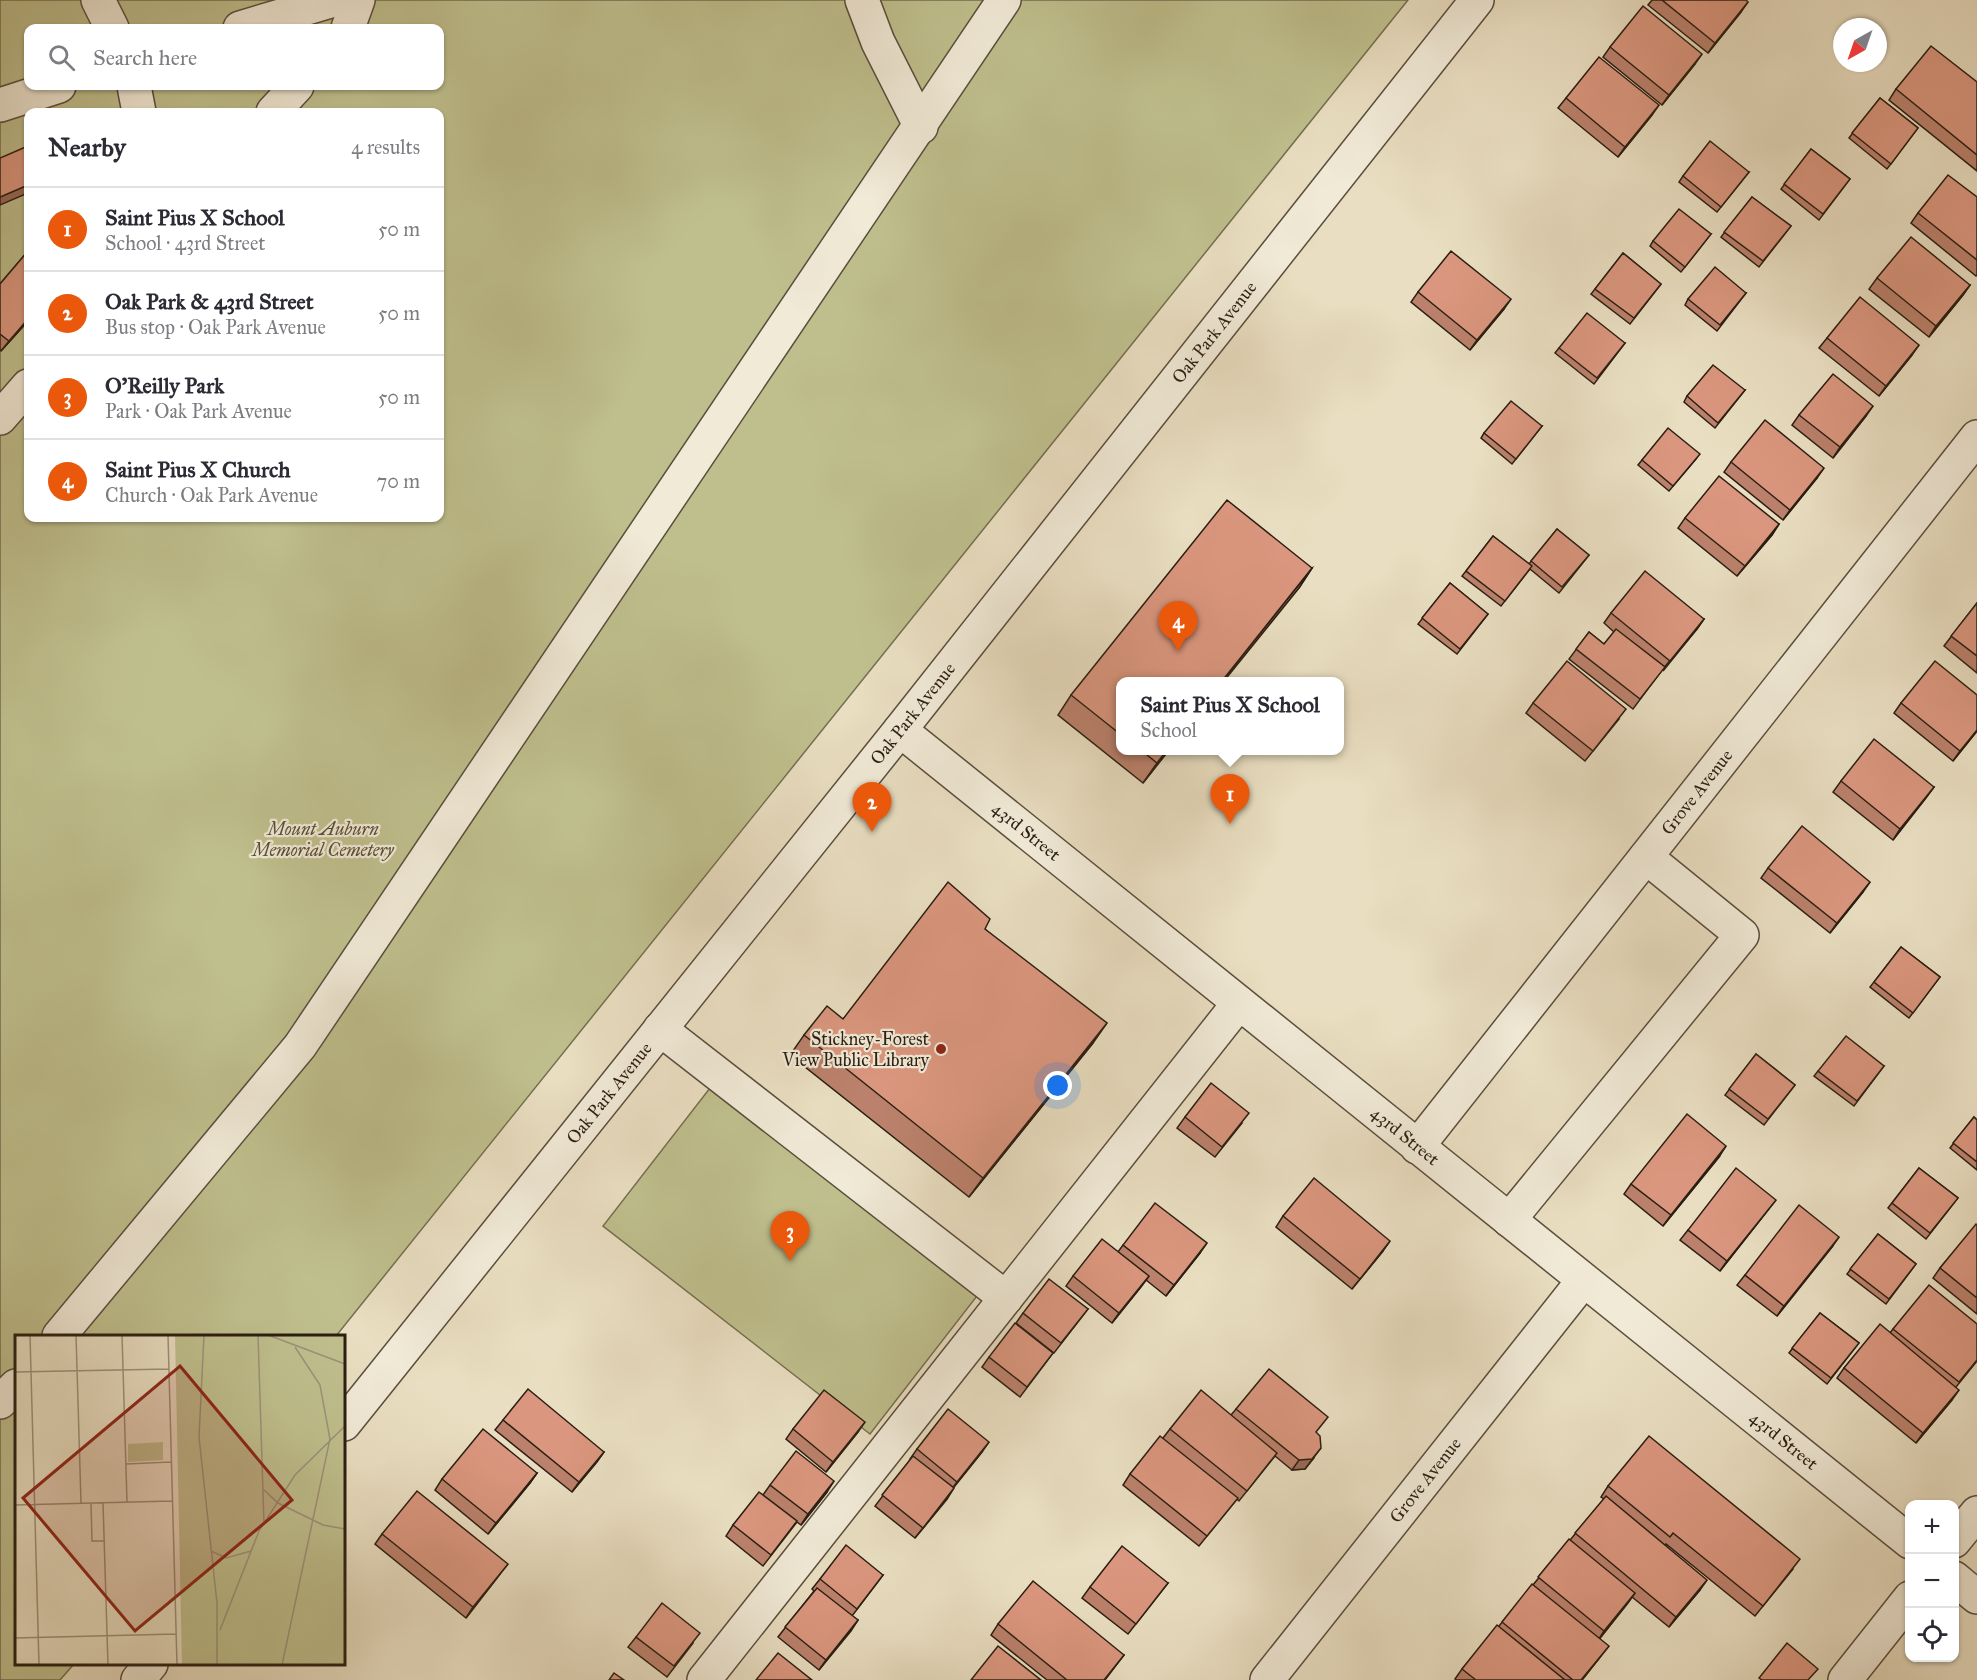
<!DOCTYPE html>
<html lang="en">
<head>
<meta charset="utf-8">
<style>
	body { margin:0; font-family:"IM FELL Great Primer",serif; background:#f2f2f3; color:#2b2b33 }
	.controls { position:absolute; right:18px; bottom:18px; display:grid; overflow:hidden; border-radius:12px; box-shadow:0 2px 4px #0004 }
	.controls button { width:54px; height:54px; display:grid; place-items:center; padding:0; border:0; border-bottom:2px solid #e1e1e2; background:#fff; color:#2b2b33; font:30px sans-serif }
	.compass { position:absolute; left:1833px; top:18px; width:54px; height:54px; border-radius:50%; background:#fff; box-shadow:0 2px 4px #0004; rotate:220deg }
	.you { position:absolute; left:1058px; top:1086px; width:21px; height:21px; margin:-15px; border:4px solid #fff; border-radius:50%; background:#1a73e8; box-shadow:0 0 0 9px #1a73e833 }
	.badge { display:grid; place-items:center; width:39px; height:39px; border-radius:50%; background:#ea580c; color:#fff; font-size:20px; font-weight:700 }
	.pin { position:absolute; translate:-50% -50px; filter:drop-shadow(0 2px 3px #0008) }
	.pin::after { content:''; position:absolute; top:32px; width:21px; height:18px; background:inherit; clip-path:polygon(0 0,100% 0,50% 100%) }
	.popup { position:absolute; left:1116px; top:677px; width:228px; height:78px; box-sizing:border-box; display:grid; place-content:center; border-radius:12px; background:#fff; filter:drop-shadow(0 2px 4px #0005); font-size:20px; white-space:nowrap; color:#7c7c81 }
	.popup b { font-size:22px; color:#2b2b33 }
	.popup::after { content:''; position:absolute; left:50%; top:100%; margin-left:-12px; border:12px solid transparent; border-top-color:#fff }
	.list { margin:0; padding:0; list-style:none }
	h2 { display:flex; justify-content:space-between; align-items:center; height:78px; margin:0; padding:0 24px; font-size:26px }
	h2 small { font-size:20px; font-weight:400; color:#7c7c81 }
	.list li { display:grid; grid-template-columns:39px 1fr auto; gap:18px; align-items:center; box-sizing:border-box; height:84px; padding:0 24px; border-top:2px solid #e1e1e2 }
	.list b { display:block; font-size:22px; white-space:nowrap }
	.list p { margin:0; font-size:20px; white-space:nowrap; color:#7c7c81 }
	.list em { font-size:20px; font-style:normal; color:#7c7c81 }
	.icon { flex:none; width:33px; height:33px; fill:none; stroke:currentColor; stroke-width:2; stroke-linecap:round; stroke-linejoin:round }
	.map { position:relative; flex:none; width:1977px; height:1680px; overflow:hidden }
	.search { position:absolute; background:#fff; box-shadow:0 2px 4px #0004; left:24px; top:24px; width:420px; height:66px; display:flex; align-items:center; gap:15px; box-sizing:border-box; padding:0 21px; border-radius:12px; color:#7c7c81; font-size:22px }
	.panel { position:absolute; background:#fff; box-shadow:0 2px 4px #0004; left:24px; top:108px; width:420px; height:414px; border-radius:12px }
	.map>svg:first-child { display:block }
</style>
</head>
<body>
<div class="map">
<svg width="1977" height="1680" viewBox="0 0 1977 1680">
	<rect width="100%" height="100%" fill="#e9dec1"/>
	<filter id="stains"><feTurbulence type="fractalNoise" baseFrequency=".00333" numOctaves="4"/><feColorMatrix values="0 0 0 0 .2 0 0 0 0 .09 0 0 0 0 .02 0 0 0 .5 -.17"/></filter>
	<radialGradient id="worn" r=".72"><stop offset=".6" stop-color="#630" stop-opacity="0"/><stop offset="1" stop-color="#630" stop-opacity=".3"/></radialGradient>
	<g fill="#bfbf8d" stroke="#756e50" stroke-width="1.5" fill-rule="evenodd">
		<path d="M0,0h1408l-1072,1336h-320v328h58l-14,16h-60zM28,28h412v58h-412zM28,112h412v406h-412z"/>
		<path d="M710,1088l267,208 -107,138 -267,-208z"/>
	</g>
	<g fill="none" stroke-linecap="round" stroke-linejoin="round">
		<g stroke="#5a4e3e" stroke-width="36">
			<g id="minor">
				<path d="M98,0l14,28"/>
				<path d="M862,0l16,42 43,85"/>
				<path d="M240,28l94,-28"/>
				<path d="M348,28l10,-28"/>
				<path d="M134,86l5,26"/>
				<path d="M0,105l59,-19"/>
				<path d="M273,112l24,-26"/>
				<path d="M0,418l28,-32"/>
				<path id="s1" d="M900,730l1010,812"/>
				<path d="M660,1029l346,269"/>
				<path id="s2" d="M1417,1147l560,-710"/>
				<path d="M1509,1220l233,-285 -96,-78"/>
				<path d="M59,1336l241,-290 704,-1046"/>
				<path d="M0,1402l16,-16"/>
				<path id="s3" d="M344,1424l556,-694 577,-730"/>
				<path d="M1954,1541l23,-28"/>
				<path d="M1954,1578l23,19"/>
				<path d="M138,1680l13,-16"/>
				<path d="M704,1680l535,-677"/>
				<path id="s4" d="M1267,1680l316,-399"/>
				<path d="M1845,1680l65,-82"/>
			</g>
		</g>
		<use href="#minor" stroke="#f1ead7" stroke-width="33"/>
	</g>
	<g fill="#bb816c" stroke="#2b1e12" stroke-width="1.5">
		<path d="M1652,0h94l-5,12 -33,41 -60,-48z"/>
		<path d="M1610,47l85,17 -33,41 -59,-48z"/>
		<path d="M1977,82v89l-88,-71 7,-11z"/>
		<path d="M1566,98l86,17 -34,42 -60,-49z"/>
		<path d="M1880,98l38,30 -31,41 -38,-31z"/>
		<path d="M1811,149l39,30 -31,41 -38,-31z"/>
		<path d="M1749,172l-32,40 -38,-30 4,-6z"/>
		<path d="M1752,197l39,29 -32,41 -38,-30z"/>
		<path d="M1977,197v78l-1,1 -65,-53 7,-10z"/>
		<path d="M1711,234l-30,38 -31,-26 3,-5z"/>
		<path d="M28,251v70l-27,30 -1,-1v-66z"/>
		<path d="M1623,253l38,31 -31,40 -39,-30z"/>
		<path d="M1877,278l93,7 -7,10 -34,42 -60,-48z"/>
		<path d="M1418,292l86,17 -34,41 -59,-48z"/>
		<path d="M1746,293l-29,38 -32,-26 3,-6z"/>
		<path d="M1827,338l85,17 -33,41 -60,-48z"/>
		<path d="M1625,343l-31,41 -39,-31 4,-5z"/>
		<path d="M1745,390l-30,38 -31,-26 3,-6z"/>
		<path d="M1799,415l67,1 -33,42 -41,-33z"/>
		<path d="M1542,426l-30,38 -31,-26 3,-5z"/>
		<path d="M1696,459l-27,32 -31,-26 4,-5z"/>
		<path d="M1731,462l86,16 -34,42 -59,-48z"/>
		<path d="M1685,518l94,6 -7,11 -35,41 -59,-48z"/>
		<path d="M1557,529l32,26 -30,38 -29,-24 -29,37 -39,-30 31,-40 36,28z"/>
		<path d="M1312,568l-13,20 -179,93v69h49l-26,33 -85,-68 13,-20z"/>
		<path d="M1450,583l38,31 -31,40 -39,-30z"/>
		<path d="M1977,603v70l-33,-27z"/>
		<path d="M1611,613l93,6 -7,10 -35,41 -29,39 -64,-50 20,-27 15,12 10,-12 -10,-9z"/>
		<path d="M1533,703l86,16 -34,42 -59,-48z"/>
		<path d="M1901,703l76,28 -24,30 -59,-48z"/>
		<path d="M1841,781l93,6 -41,53 -60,-48z"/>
		<path d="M1768,868l95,24 -33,41 -69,-55z"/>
		<path d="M985,929l108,114 -124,154 -179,-142 14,-20 39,-16z"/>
		<path d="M1901,947l39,30 -31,41 -39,-31z"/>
		<path d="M1756,1054l39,31 -31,40 -39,-30z"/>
		<path d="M1884,1066l-30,40 -40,-30 4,-5z"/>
		<path d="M1185,1117l57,6 -27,34 -38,-29z"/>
		<path d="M1974,1117l3,3v50l-27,-22z"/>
		<path d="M1719,1157l-56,69 -39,-32 7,-10z"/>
		<path d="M1919,1168l39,30 -32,41 -38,-31z"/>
		<path d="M1768,1210l-48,61 -40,-31 8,-10z"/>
		<path d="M1283,1216l100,35 -31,38 -76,-62z"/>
		<path d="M1977,1225v89l-44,-36 7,-10z"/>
		<path d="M1878,1234l38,30 -30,40 -39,-30z"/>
		<path d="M1123,1245l77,8 -34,43 -20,-16 -34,43 -46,-37 7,-10 45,-24z"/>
		<path d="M1832,1247l-55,69 -40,-31 8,-10z"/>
		<path d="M1088,1309l-34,44 -38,-30 7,-10z"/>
		<path d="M1820,1313l39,30 -32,41 -38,-31z"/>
		<path d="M1977,1324v37l-21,26 -4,13 -36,43 -79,-65 7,-10 46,-35 3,-4z"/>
		<path d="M1053,1353l-33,44 -38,-30 7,-10z"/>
		<path d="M1236,1409l80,24 -2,25 -9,11 -13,1 -17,-14 -36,45 -2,-2 -38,47 -76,-61 7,-11 33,-36 7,-9 61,-14z"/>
		<path d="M503,1420l101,32 -32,40 -77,-62z"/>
		<path d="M793,1429l65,3 -32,40 -40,-33z"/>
		<path d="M917,1449l65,3 -29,36 -6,11 -32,39 -40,-32 35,-46v-1z"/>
		<path d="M537,1473l-7,10 -42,51 -53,-44 7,-11z"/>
		<path d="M770,1485l57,7 -26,33 -4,-3 -34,44 -37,-30 7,-11 30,-30z"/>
		<path d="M1608,1486l185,83 -38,47 -89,-72 -1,1 35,45 -31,37 -37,-30 -32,41 1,18 -19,24h-126l-1,-1 7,-10 37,-43 105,-127 -3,-2z"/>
		<path d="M382,1534l118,40 -34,44 -91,-74z"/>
		<path d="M883,1575l-31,41 6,4 -39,50 -41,-33 36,-46 -2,-2 8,-10z"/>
		<path d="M1168,1583l-40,51 -46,-36 8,-11z"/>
		<path d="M998,1624l126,31 -19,25h-58l-56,-45z"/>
		<path d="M636,1637l57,6 -26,34 -39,-30z"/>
	</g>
	<g fill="#996958" stroke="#2b1e12" stroke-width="1.5">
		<path d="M1748,2l-7,10 -33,41 7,-10z"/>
		<path d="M1702,54l-7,10 -33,41 7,-10z"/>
		<path d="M1659,105l-7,10 -34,42 7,-10z"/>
		<path d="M28,185v8l-28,12v-8z"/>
		<path d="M1970,285l-7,10 -34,42 7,-11z"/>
		<path d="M1511,299l-7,10 -34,41 7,-10z"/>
		<path d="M28,319v2l-27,30 8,-10z"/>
		<path d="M1919,345l-7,10 -33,41 7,-10z"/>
		<path d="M1873,406l-7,10 -33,42 7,-11z"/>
		<path d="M1824,468l-7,10 -34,42 7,-10z"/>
		<path d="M1779,524l-7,11 -35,41 8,-10z"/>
		<path d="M1312,568l-13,20 -75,93h-2z"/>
		<path d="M1704,619l-7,10 -34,42 7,-10z"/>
		<path d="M1977,730v1l-24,30 7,-10z"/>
		<path d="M1167,750h2l-26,33 14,-20z"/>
		<path d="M1934,787l-8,11 -33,42 7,-11z"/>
		<path d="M1870,882l-7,10 -33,41 7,-10z"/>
		<path d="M1107,1023l-14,20 -124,154 14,-19z"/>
		<path d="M1726,1146l-7,11 -56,69 8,-11z"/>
		<path d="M1776,1200l-8,10 -48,61 7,-10z"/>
		<path d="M1839,1237l-7,10 -55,69 7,-10z"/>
		<path d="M1390,1241l-7,10 -31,38 8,-10z"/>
		<path d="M1207,1243l-7,10 -34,43 8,-11z"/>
		<path d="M1149,1276l-8,11 -29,36 7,-10z"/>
		<path d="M1959,1390l-7,10 -36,43 7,-10z"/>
		<path d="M865,1422l-7,10 -32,40 7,-10z"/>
		<path d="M989,1442l-7,10 -32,40 7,-10z"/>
		<path d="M1321,1448l-16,21 -13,1 7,-10z"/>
		<path d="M604,1452l-7,10 -25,30 7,-10z"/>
		<path d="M537,1473l-7,10 -42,51 8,-11z"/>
		<path d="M834,1481l-7,11 -26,33 7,-11z"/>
		<path d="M954,1488l-7,11 -32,39 8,-10z"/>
		<path d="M508,1564l-8,10 -34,44 7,-11z"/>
		<path d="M1707,1580l-7,10 -31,37 7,-10z"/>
		<path d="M1635,1593l-7,10 -31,39 7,-11z"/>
		<path d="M858,1620l-7,11 -32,39 7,-10z"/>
		<path d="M1609,1646l-8,10 -19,24h-1z"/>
	</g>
	<g fill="#da967e" stroke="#2b1e12" stroke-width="1.5">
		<path d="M1662,0h84l2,2 -33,41z"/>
		<path d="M1643,6l59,48 -33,41 -59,-48z"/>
		<path d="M1931,46l46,36v73l-81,-66z"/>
		<path d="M1599,57l60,48 -34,42 -59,-49z"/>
		<path d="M1880,98l38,30 -27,36 -39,-31z"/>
		<path d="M1710,141l39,31 -28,35 -38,-31z"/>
		<path d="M28,146v39l-28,12v-39z"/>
		<path d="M1811,149l39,30 -27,35 -39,-30z"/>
		<path d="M1948,175l29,22v63l-59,-47z"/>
		<path d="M1752,197l39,29 -28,35 -39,-29z"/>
		<path d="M1679,209l32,25 -26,33 -32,-26z"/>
		<path d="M1911,237l59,48 -34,41 -59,-48z"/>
		<path d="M28,251v68l-19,22 -9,-7v-50z"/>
		<path d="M1451,251l60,48 -34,41 -59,-48z"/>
		<path d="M1623,253l38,31 -27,34 -39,-29z"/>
		<path d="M1715,267l31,26 -26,32 -32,-26z"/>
		<path d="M1860,297l59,48 -33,41 -59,-48z"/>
		<path d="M1587,313l38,30 -28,35 -38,-30z"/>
		<path d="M1713,365l32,25 -27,33 -31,-27z"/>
		<path d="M1833,374l40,32 -33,41 -41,-32z"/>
		<path d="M1511,401l31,25 -26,33 -32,-26z"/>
		<path d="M1765,420l59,48 -34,42 -59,-48z"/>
		<path d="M1668,428l32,26 -27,32 -31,-26z"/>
		<path d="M1719,476l60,48 -34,42 -60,-48z"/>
		<path d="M1227,500l85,68 -90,113h-102v53l-49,-39z"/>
		<path d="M1557,529l32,26 -27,32 -31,-26z"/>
		<path d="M1493,536l39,30 -27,35 -39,-30z"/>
		<path d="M1645,571l59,48 -34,42 -59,-48z"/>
		<path d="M1450,583l38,31 -28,35 -38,-31z"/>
		<path d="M1977,603v53l-26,-20z"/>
		<path d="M1616,629l49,38 -25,32 -64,-50 13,-17 15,12z"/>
		<path d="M1567,661l59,48 -33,42 -60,-48z"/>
		<path d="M1935,661l42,34v35l-17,21 -59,-48z"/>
		<path d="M1874,739l60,48 -34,42 -59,-48z"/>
		<path d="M1141,750h26l-10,13z"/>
		<path d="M1802,826l68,56 -33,41 -69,-55z"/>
		<path d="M948,882l42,37 -5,10 122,94 -124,155 -179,-143 23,-29 16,13z"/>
		<path d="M1901,947l39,30 -27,36 -39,-31z"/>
		<path d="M1846,1036l38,30 -27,35 -39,-30z"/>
		<path d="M1756,1054l39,31 -27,34 -39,-30z"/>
		<path d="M1211,1083l38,30 -27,34 -37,-30z"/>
		<path d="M1687,1114l39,32 -55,69 -40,-31z"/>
		<path d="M1974,1117l3,3v42l-24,-19z"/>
		<path d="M1736,1168l40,32 -49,61 -39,-31z"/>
		<path d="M1919,1168l39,30 -28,35 -38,-30z"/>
		<path d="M1314,1178l76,63 -30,38 -77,-63z"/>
		<path d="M1155,1203l52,40 -33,42 -51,-40z"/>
		<path d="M1799,1205l40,32 -55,69 -39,-31z"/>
		<path d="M1976,1224l1,1v73l-37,-30z"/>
		<path d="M1878,1234l38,30 -27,35 -39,-30z"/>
		<path d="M1102,1239l47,37 -30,37 -46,-37z"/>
		<path d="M1049,1279l39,30 -27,34 -38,-30z"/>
		<path d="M1929,1285l48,39v36l-18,22 -66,-53z"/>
		<path d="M1820,1313l39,30 -28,35 -39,-30z"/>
		<path d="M1015,1323l38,30 -26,34 -38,-30z"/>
		<path d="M1880,1324l79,66 -36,43 -79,-65z"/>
		<path d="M1269,1369l59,48 -12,15 4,4 1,12 -9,11 -13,1 -63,-51z"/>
		<path d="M528,1389l76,63 -25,30 -76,-62z"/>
		<path d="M824,1390l41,32 -32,40 -40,-33z"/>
		<path d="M1201,1390l76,63 -30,38 -77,-62z"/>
		<path d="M948,1409l41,33 -32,40 -40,-33z"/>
		<path d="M483,1429l54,44 -41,50 -54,-44z"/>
		<path d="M1160,1436l78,62 -31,38 -77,-62z"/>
		<path d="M1649,1436l151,123 -37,47 -90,-73 -3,4 -62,-51z"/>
		<path d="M796,1451l38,30 -26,33 -38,-29z"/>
		<path d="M913,1456l41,32 -31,40 -41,-33z"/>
		<path d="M417,1491l91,73 -35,43 -91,-73z"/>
		<path d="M759,1492l38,29 -26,34 -38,-30z"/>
		<path d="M1606,1496l101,84 -31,37 -101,-84z"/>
		<path d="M1569,1539l66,54 -31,38 -66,-54z"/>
		<path d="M846,1545l37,30 -26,34 -37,-30z"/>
		<path d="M1122,1546l46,37 -32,41 -46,-37z"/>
		<path d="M1033,1581l91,74 -20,25h-37l-69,-56z"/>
		<path d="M1532,1584l77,62 -28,34h-8l-71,-58z"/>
		<path d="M817,1588l41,32 -32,40 -41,-33z"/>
		<path d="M662,1603l38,30 -26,33 -38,-29z"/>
		<path d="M1497,1625l68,55h-89l-14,-11z"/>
		<path d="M1787,1643l31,26 -10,11h-46l-3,-2z"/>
		<path d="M998,1646l43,34h-70z"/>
		<path d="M778,1653l34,27h-56z"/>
		<path d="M614,1673l10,7h-15z"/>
	</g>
	<circle fill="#8f2418" stroke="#f1ead7" stroke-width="2" cx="941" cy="1049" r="6"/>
	<g text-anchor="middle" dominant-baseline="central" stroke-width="4.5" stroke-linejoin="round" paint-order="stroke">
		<g font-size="18" fill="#2b1e12" stroke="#f1ead7">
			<text stroke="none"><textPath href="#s3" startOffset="1396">Oak Park Avenue</textPath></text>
			<text stroke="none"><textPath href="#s3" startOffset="910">Oak Park Avenue</textPath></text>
			<text stroke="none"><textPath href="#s2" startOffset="452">Grove Avenue</textPath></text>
			<text stroke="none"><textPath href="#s1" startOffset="162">43rd Street</textPath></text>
			<text stroke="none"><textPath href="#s3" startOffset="424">Oak Park Avenue</textPath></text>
			<text stroke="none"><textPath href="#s1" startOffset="648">43rd Street</textPath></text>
			<text stroke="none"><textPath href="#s1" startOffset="1134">43rd Street</textPath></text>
			<text stroke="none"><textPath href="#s4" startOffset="255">Grove Avenue</textPath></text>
		</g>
		<g font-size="18" font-style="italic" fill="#574e37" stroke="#f1ead7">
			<text x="323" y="829">Mount Auburn<tspan x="323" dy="21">Memorial Cemetery</tspan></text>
		</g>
		<g font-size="18" fill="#2b1e12" stroke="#f1ead7" text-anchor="end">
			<text x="929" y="1039">Stickney-Forest<tspan x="929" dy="21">View Public Library</tspan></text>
		</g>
	</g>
	<g transform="translate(15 1335)">
		<rect width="330" height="330" fill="#e9dec1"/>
		<path d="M160,0h170v330h-163zM148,107v18l-35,2v-18z" fill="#bfbf8d"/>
		<path fill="none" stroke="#9d917b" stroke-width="1.5" d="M15,0l9,330M61,0l5,168M107,0l5,167M153,0l9,330M189,0l-5,102 18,166v62M243,0l6,189M253,0l77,29M0,37l154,-3M111,129l45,-2M249,155l14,13 45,22 22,4M76,168l1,38h12M88,168l5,162M0,170l157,-4M196,216l15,7 25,-7M205,295l39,-99 36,-56 50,-49M0,303l161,-4M267,330l48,-226 -10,-54 -25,-38"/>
		<path fill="#8f2418" fill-opacity="0.15" stroke="#8f2418" stroke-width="3" d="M165,31l112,134 -157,131 -112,-133z"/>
		<rect width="330" height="330" fill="none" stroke="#2b1e12" stroke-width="3"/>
	</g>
	<rect width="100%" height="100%" filter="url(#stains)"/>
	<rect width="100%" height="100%" fill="url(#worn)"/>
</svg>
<div class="controls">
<button>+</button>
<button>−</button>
<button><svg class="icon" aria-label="locate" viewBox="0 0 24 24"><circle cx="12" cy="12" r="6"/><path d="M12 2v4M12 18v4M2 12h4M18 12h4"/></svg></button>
</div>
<svg class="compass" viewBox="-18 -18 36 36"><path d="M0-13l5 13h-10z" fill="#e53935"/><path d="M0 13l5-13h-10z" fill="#7c7c81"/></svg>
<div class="you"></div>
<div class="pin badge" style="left:1230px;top:824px">1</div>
<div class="popup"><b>Saint Pius X School</b>School</div>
<div class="pin badge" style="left:872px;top:832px">2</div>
<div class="pin badge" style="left:790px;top:1261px">3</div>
<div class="pin badge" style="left:1178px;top:651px">4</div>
<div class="search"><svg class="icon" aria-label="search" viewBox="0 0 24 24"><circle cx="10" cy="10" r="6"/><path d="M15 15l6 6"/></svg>Search here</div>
<section class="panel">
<h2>Nearby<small>4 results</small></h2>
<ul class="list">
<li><span class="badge">1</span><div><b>Saint Pius X School</b><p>School · 43rd Street</p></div><em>50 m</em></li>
<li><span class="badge">2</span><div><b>Oak Park &amp; 43rd Street</b><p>Bus stop · Oak Park Avenue</p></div><em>50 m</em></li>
<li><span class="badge">3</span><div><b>O'Reilly Park</b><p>Park · Oak Park Avenue</p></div><em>50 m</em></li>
<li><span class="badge">4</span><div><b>Saint Pius X Church</b><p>Church · Oak Park Avenue</p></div><em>70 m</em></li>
</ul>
</section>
</div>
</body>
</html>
